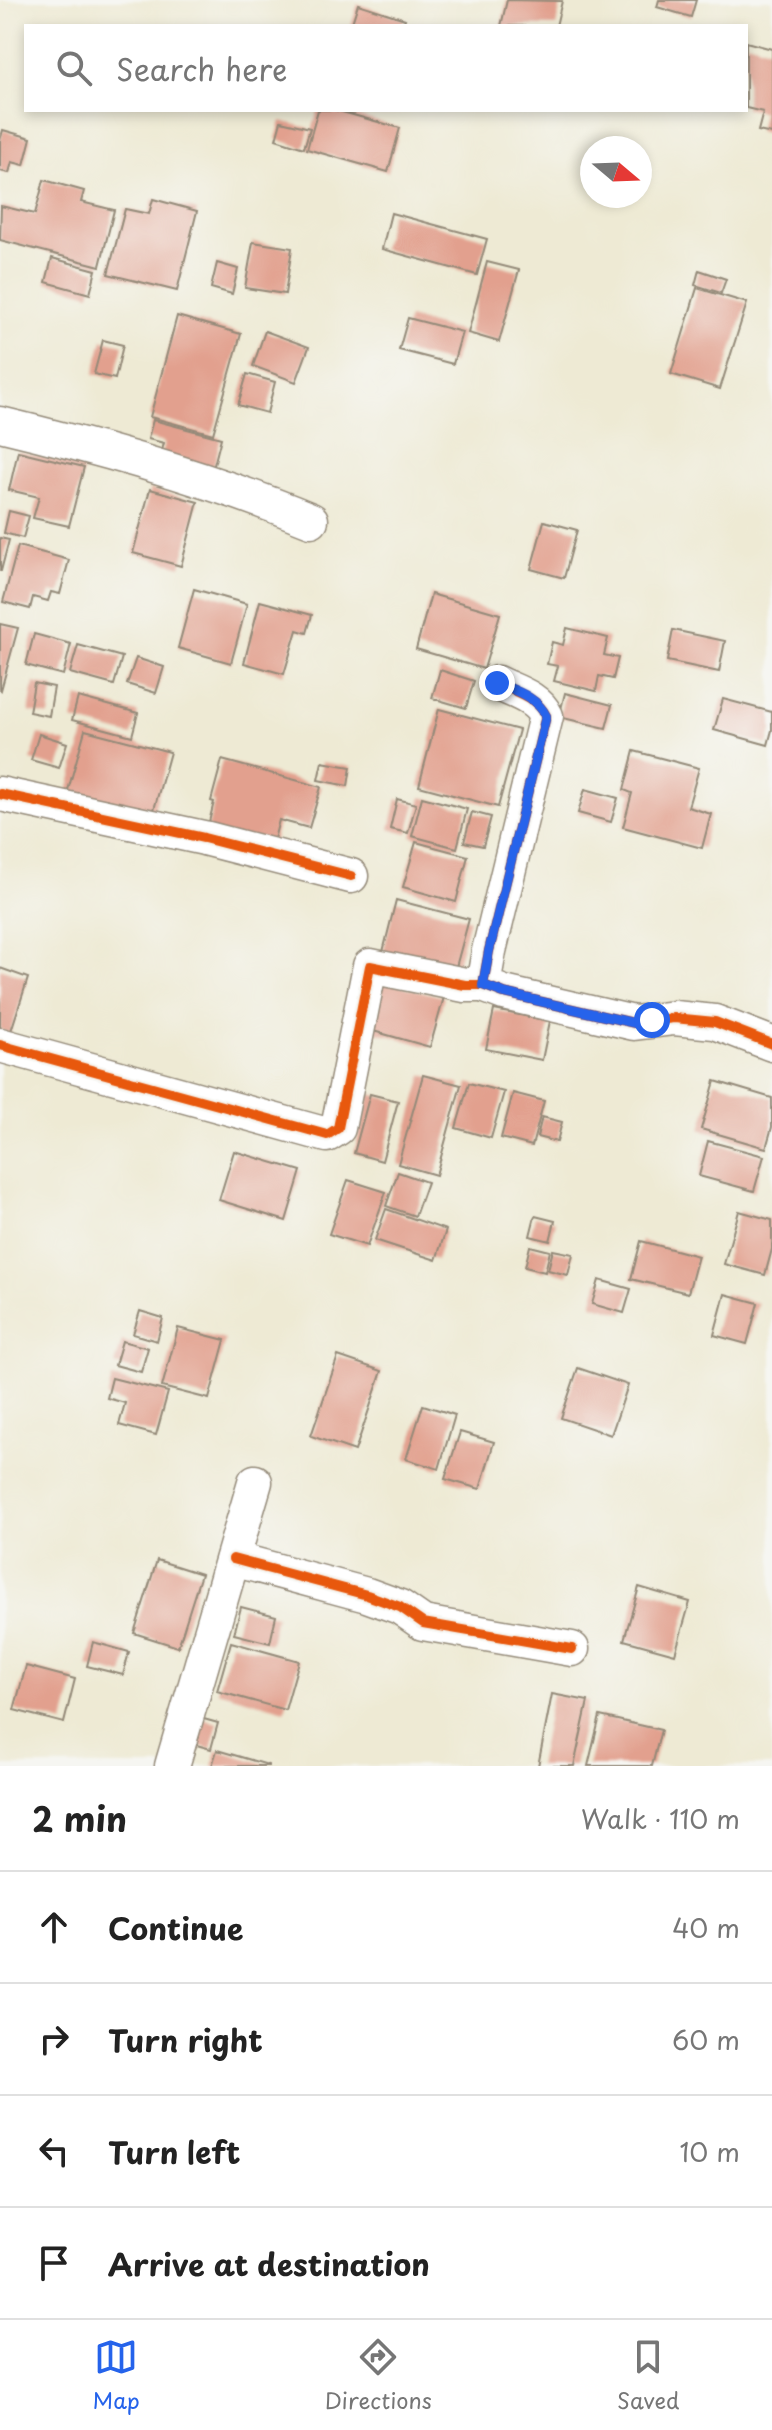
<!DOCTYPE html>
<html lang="en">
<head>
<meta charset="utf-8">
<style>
	body { margin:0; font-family:"Playpen Sans",sans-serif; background:#f6f6f6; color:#222 }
	.compass { position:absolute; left:580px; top:136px; width:72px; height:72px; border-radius:50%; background:#fff; box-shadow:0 4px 12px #0003; rotate:109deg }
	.stop { position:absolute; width:24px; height:24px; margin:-18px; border:6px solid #2563eb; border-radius:50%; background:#fff }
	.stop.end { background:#2563eb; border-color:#fff; box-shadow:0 2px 8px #0008 }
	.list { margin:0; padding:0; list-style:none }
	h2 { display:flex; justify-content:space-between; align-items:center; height:104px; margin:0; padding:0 32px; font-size:34px }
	h2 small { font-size:26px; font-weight:400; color:#767676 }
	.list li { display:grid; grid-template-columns:52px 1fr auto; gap:24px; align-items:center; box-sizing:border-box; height:112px; padding:0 32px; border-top:2px solid #e0e0e0 }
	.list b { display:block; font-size:30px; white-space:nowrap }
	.list em { font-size:26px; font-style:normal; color:#767676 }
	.icon { flex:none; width:44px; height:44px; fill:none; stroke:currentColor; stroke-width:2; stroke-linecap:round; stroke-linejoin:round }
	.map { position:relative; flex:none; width:772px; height:1766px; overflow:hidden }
	.search { position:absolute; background:#fff; box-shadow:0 4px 12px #0003; left:24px; right:24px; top:24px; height:88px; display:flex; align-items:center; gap:20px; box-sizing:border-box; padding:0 28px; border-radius:0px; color:#767676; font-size:30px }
	.sheet { height:552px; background:#fff }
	nav { display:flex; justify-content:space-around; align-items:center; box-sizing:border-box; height:112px; border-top:2px solid #e0e0e0; background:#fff; font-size:22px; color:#767676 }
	nav a { display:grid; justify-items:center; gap:4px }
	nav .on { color:#2563eb }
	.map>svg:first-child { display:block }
</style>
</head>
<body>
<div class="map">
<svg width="772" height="1766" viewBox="0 0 772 1766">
	<rect width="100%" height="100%" fill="#f6f6f2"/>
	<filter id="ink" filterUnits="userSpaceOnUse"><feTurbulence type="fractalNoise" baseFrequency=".0125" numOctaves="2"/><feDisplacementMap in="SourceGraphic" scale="16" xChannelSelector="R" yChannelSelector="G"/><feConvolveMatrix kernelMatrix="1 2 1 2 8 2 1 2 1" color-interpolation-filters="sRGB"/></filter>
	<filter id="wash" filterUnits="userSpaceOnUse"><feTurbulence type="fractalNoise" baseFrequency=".006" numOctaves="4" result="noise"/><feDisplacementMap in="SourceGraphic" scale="32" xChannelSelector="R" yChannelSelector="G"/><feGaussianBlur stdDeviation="1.8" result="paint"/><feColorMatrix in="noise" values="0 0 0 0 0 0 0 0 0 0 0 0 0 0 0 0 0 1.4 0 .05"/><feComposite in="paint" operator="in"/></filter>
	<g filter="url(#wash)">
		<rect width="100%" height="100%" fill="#eeead4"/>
		<g id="blocks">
			<g fill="#e2a08e">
				<path d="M507,0l55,1 -6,25h-55z"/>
				<path d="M659,0h37l-5,17 -34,-10z"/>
				<path d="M358,4l47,15 -2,7h-52z"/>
				<path d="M746,42l26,7v85l-14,-3 5,-19 -17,-4z"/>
				<path d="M318,110h17l65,18 -12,44 -81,-23z"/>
				<path d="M281,121l29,7 -6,20 -28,-9z"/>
				<path d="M3,130l28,8 -7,27 -12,-3 -3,11 -9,-2v-30z"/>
				<path d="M44,180l40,11 -3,11 33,8 -14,56 -100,-26 1,-34 34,8z"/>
				<path d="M153,199l44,12 -20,80 -69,-17 17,-65 24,5z"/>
				<path d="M391,213l96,26 -10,36 -95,-26z"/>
				<path d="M253,242l39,6 -7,46 -40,-6z"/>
				<path d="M52,258l44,12 -6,24 -44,-12z"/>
				<path d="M487,262l32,8 -20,72 -31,-9z"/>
				<path d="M217,263l21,6 -6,25 -21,-6z"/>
				<path d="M699,270l27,9 -5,14 -26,-8z"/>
				<path d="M697,288l50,15 -27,86 -49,-15z"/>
				<path d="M177,316l64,18 -28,100 -63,-17z"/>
				<path d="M408,318l54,14 -9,32 -54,-14z"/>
				<path d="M265,331l44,16 -13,35 -43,-16z"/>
				<path d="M103,340l20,5 -8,34 -21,-5z"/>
				<path d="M247,374l28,8 -8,31 -29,-8z"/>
				<path d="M153,420l68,18 -9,35 -52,-15 4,-15 -16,-4z"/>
				<path d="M18,451l66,16 -15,59 -36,-8 6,-21 -30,-7z"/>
				<path d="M150,489l48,13 -17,64 -48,-13z"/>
				<path d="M9,511l20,5 -6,22 -19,-5z"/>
				<path d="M544,521l33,9 -13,48 -33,-9z"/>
				<path d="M0,538l9,2 -8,31h-1z"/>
				<path d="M18,546l51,14 -9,34 -9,-2 -3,9 -15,-4 -3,12 -27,-7z"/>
				<path d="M194,589l53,15 -16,59 -53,-15z"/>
				<path d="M431,594l69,20 -16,55 -68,-20z"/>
				<path d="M260,601l52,14 -5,18 -10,-3 -13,44 -40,-11z"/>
				<path d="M0,624l18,4 -17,62 -1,-1z"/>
				<path d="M567,628l41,10 -4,17 14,3 -5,21 -14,-3 -3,15 -42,-10 4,-15 -11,-2 5,-22 11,3z"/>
				<path d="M673,630l52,11 -6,31 -52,-11z"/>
				<path d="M34,634l37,10 -8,31 -37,-10z"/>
				<path d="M78,645l44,12 -8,28 -44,-12z"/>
				<path d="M136,658l28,9 -8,26 -29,-9z"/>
				<path d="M440,670l34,11 -8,27 -34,-10z"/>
				<path d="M34,683l20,4 -5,29 -20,-4z"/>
				<path d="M565,693l47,12 -6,23 -47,-11z"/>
				<path d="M78,697l60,16 -6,23 -60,-16z"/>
				<path d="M723,699l49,13v18l-4,15 -54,-15z"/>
				<path d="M439,709l80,21 -21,77 -79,-21z"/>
				<path d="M85,730l85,22 -20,72 -85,-23z"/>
				<path d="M39,734l28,9 -8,25 -28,-8z"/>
				<path d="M634,751l65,17 -11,39 23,7 -9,34 -79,-21 9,-34 -8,-3z"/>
				<path d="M222,760l99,27 -12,41 -30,-8 -7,27 -65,-17 7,-28 -3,-1z"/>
				<path d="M322,762l29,5 -3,19 -30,-6z"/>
				<path d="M585,789l33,9 -7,24 -33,-9z"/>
				<path d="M422,797l45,12 -10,39 -45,-12z"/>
				<path d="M397,799l19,5 -8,29 -18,-4z"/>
				<path d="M472,812l19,5 -8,29 -19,-4z"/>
				<path d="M416,842l52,14 -12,46 -53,-15z"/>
				<path d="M396,900l73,19 -16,59 -72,-18z"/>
				<path d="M0,968l28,10 -18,56 -10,-4z"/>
				<path d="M379,980l65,17 -14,50 -64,-18z"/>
				<path d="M494,1010l56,11 -8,39 -56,-11z"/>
				<path d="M423,1075l38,10 -25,90 -38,-11z"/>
				<path d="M715,1081l57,17v29l-6,21 -65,-19z"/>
				<path d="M469,1083l35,9 -13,46 -35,-10z"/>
				<path d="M513,1093l31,8 -12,45 -31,-8z"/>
				<path d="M370,1094l28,7 -16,60 -28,-8z"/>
				<path d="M542,1117l20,5 -5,20 -20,-5z"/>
				<path d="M708,1141l56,15 -10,35 -55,-15z"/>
				<path d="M234,1151l67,20 -15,50 -67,-21z"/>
				<path d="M398,1172l29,10 -12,34 -29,-10z"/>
				<path d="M348,1180l38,12 -19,54 -38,-12z"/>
				<path d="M386,1209l60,21 -10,30 -61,-20z"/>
				<path d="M739,1211l33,9v29l-7,26 -41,-11z"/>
				<path d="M535,1216l20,5 -5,20 -20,-5z"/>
				<path d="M641,1241l57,15 -10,37 -57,-14z"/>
				<path d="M530,1246l20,5 -5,21 -20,-5z"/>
				<path d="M553,1250l20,4 -5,21 -20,-5z"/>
				<path d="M599,1280l32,9 -7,24 -32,-9z"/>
				<path d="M725,1294l33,9 -11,41 -33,-9z"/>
				<path d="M140,1311l23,7 -6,23 -24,-7z"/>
				<path d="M178,1328l47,12 -16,59 -47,-12z"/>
				<path d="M122,1341l26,7 -7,24 -26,-7z"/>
				<path d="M338,1356l44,15 -27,80 -44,-15z"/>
				<path d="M578,1368l50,17 -17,50 -50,-17z"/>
				<path d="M112,1378l56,14 -12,43 -37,-10 6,-22 -18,-5z"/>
				<path d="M423,1405l32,10 -16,54 -33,-10z"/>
				<path d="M460,1432l34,10 -14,47 -35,-10z"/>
				<path d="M157,1560l44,14 -23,73 -44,-14z"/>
				<path d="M639,1587l51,15 -15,52 -51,-14z"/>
				<path d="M241,1607l35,9 -6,27 -36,-9z"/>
				<path d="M93,1642l36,10 -6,23 -36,-9z"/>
				<path d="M231,1642l68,19 -14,49 -68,-19z"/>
				<path d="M26,1666l49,13 -11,44 -50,-13z"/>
				<path d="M552,1694l36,7 -14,65h-36z"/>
				<path d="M600,1716l61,14 -9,36h-64z"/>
				<path d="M200,1718l18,5 -7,26 -18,-5z"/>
				<path d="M217,1750l51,15v1h-56z"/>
			</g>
		</g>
	</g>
	<g filter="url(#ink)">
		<use href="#blocks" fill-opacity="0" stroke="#948a79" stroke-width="2"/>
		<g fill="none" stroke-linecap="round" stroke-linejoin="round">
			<g stroke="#948a79" stroke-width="37">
				<g id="minor">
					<path d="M0,424c105,25 211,55 311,96"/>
					<path d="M497,683c18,9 40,14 49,33l-57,235 -6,34 21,8 130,30 40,-5 41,4 57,22"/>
					<path d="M0,794l204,44 147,38"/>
					<path d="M0,1045l327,90 11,-7 32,-162 95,19h18"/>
					<path d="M233,1559l134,36 33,12 23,16 149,26"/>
					<path d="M172,1766l83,-284"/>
				</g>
			</g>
			<use href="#minor" stroke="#fff" stroke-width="34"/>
			<g stroke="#f6f6f2" stroke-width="15">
				<g id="cycleway">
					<path d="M497,683c18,9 40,14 49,33l-57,235 -6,34 21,8 130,30 40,-5 41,4 57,22"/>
					<path d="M0,794l204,44 147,38"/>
					<path d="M0,1045l327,90 11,-7 32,-162 95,19h18"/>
					<path d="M233,1559l134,36 33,12 23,16 149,26"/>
				</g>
			</g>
			<use href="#cycleway" stroke="#e8590c" stroke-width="10"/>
		</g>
	</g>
	<g fill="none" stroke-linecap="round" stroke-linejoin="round" filter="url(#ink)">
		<path stroke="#2563eb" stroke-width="10" d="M497,683c19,8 40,14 49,33l-57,235 -6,34 21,8 130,30 18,-3"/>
	</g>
</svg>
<svg class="compass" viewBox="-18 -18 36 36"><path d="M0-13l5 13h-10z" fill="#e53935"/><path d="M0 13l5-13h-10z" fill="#767676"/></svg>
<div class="stop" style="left:652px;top:1020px"></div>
<div class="stop end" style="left:497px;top:683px"></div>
<div class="search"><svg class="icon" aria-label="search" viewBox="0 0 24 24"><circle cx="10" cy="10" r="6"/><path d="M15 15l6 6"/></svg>Search here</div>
</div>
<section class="sheet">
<h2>2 min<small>Walk · 110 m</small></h2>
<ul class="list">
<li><svg class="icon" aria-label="ahead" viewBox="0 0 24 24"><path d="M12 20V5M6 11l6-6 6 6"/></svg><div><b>Continue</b></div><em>40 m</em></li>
<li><svg class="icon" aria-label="right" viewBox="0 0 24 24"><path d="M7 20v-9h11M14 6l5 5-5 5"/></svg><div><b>Turn right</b></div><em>60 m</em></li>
<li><svg class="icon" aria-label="left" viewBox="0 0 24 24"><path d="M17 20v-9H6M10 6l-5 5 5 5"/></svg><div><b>Turn left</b></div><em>10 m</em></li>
<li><svg class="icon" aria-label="arrive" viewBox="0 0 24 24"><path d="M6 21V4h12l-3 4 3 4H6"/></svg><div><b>Arrive at destination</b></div></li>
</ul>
</section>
<nav>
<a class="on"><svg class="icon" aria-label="map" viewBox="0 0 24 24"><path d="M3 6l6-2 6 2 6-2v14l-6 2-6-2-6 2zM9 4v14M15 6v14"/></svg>Map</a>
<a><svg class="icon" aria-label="directions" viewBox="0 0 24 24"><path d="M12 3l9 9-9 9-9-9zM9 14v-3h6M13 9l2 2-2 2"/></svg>Directions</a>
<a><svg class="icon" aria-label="saved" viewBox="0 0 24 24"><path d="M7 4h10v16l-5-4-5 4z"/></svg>Saved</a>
</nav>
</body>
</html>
